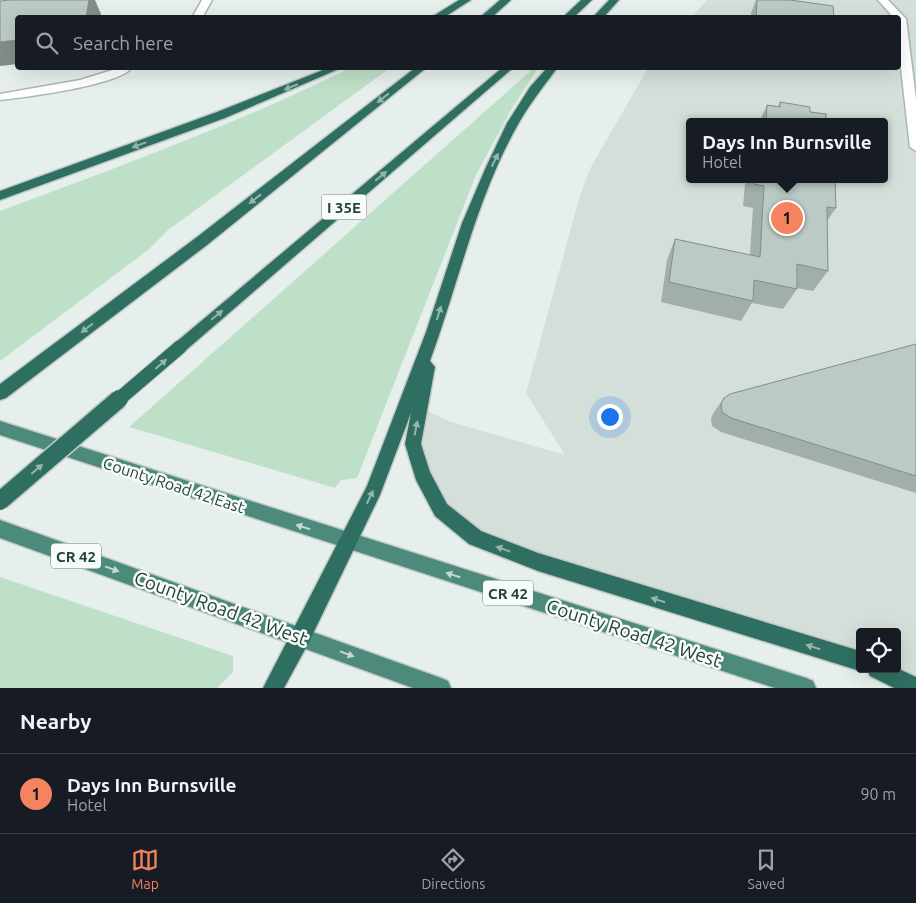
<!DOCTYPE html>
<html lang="en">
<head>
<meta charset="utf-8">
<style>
	body { margin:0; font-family:Ubuntu,sans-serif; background:#242831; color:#f1f3f6 }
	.controls { position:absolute; right:15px; bottom:15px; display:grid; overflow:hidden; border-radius:5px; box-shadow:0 5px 20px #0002 }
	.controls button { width:45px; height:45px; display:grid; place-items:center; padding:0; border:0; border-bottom:1px solid #363941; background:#171b24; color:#f1f3f6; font:25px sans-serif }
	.you { position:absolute; left:609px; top:416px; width:18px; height:18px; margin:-12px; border:4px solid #fff; border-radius:50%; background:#1a73e8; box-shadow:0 0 0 8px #1a73e833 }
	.badge { display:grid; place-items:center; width:32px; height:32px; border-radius:50%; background:#f4845f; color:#111; font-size:16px; font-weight:700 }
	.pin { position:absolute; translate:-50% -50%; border:2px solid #fff; box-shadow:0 1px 5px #0006 }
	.popup { position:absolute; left:686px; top:118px; width:202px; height:65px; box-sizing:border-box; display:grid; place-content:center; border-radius:5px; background:#171b24; filter:drop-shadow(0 1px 4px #0005); font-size:16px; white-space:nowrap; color:#9ea1a6 }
	.popup b { font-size:19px; color:#f1f3f6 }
	.popup::after { content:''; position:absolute; left:50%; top:100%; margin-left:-10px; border:10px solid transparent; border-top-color:#171b24 }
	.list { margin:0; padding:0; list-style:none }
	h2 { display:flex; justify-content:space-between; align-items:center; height:65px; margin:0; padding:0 20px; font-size:21px }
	h2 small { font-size:16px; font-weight:400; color:#9ea1a6 }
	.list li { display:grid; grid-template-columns:32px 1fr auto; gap:15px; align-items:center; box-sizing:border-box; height:80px; padding:0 20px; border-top:1px solid #363941 }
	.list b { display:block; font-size:19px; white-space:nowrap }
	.list p { margin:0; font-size:16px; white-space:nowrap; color:#9ea1a6 }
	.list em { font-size:16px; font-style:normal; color:#9ea1a6 }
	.icon { flex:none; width:28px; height:28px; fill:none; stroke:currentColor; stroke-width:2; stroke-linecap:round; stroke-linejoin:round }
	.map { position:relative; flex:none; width:916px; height:688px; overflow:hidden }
	.search { position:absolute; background:#171b24; box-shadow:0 5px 20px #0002; left:15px; right:15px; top:15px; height:55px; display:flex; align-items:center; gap:12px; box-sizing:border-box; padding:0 18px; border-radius:5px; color:#9ea1a6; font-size:19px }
	.sheet { height:145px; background:#171b24 }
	nav { display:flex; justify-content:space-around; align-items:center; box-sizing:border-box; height:70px; border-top:1px solid #363941; background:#171b24; font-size:14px; color:#9ea1a6 }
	nav a { display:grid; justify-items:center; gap:2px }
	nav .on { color:#f4845f }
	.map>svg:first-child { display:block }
</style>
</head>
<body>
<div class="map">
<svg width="916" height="688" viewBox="0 0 916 688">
	<rect width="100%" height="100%" fill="#e6efeb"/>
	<path fill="#d4dfda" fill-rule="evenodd" d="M707,0h209v688l-19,-19v-37h-37v29l-385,-123 -53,-64 -2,-66 31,14 114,33 -39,-62 54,-198 11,-28 57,-99h250v-50l-206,-1zM690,122h194v57h-194z"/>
	<g fill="#bfe0c8">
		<path d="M350,68h40l-222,162 -20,20 -148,111v-150c118,-44 237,-87 350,-143z"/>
		<path d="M534,68h4l-27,42 -35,65 -119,303 -16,2 -6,8 -206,-61z"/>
		<path d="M0,577l233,79v16l-16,16h-217z"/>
	</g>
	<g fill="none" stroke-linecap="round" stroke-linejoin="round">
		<g stroke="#a8b8b2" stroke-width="3">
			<path id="minor" d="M878,0h10l18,19 10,80v52l-6,-4 -12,-105v-24h-4z"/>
		</g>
		<g stroke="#a8b8b2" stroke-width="3">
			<g id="tertiary">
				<path d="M202,0h10l-10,18h-10z"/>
				<path d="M119,68h13c-17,18 -105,29 -132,32v-6l80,-14z"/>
			</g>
		</g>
		<g stroke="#c2cac8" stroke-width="3">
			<g id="trunk">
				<path d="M0,421l806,257 7,3 3,7h-41l-775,-253z"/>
				<path d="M0,520l441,158 7,3 3,7h-38l-413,-150z"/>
			</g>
		</g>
		<g stroke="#c2cac8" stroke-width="3">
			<g id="motorway">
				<path d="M459,0h12l-28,18h-13z"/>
				<path d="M500,0h11l-20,18h-12z"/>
				<path d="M581,0h11l-19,18h-11z"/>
				<path d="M609,0h10l-16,18h-11z"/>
				<path d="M328,68h13l-116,50 -225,82v-9l217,-79z"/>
				<path d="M415,68h11l-219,177 -201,153 -6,2v-16l197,-147z"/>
				<path d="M502,68h11l-328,283 -5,2 -5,-2 -3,-4 3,-4z"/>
				<path d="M547,68h10c-13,18 -26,34 -37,53 -43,74 -61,161 -90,240l5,6 -14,77 9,28 17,32 34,27 57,22 322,98v18h4l-4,2 -322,-100 -69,-27 -34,-28 -19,-36 -11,-36 6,-31 -31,82 -72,149 -24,44h-21l104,-202 59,-154 36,-109 24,-56 21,-44 23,-36z"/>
				<path d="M897,668l19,9v11h-22l-24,-12 -3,-7z"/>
			</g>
		</g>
		<use href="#minor" fill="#fff" fill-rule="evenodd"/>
		<use href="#tertiary" fill="#fff" fill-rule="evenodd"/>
		<use href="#trunk" fill="#4c8a7c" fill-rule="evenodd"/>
		<use href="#motorway" fill="#2f6f62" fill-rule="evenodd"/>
		<g stroke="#c2cac8" stroke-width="16" stroke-linecap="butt">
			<path id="motorway-bridge-far1" d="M118,400l62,-53"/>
		</g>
		<g stroke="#c2cac8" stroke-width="21" stroke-linecap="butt">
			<path id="motorway-bridge" d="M0,501l119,-102"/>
		</g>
		<use href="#motorway-bridge-far1" stroke="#2f6f62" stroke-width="14"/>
		<use href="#motorway-bridge" stroke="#2f6f62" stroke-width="18"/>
	</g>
	<g fill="#a1aea9">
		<path d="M756,0h34l44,18h-83v-5z"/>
		<path d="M780,102l30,10 16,10h-67l8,-17 11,1z"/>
		<path d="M747,179h88l1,29 -9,13 1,50 -15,20 -16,-3v1l-14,20 -31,-6 -11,18 -80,-19 6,-42 8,-21 75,16 3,-47 -10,-2 2,-22z"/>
		<path d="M916,344v149l-195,-61 -9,-6 -1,-8 3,-6 10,-14z"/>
	</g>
	<g fill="#838d89">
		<path d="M89,0h6l6,14 -1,4h-14z"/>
		<path d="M18,40v24l-18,2v-24z"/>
	</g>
	<g fill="#bbcac4" stroke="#838d89">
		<path d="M11,0h78l-3,18h-68v22l-18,2v-41z"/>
		<path d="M757,0h33l43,6 1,12h-78z"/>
		<path d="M780,102l30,5v5l16,2v8h-60l1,-17 13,2z"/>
		<path d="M754,179h81l1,29 -9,-1 1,64 -31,-7v25l-43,-9 -1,21 -84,-19 6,-43 85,18 4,-71 -10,-2z"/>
		<path d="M916,344v132l-185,-58 -9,-6 -1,-8 3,-6 6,-4z"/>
	</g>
	<defs><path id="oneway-solid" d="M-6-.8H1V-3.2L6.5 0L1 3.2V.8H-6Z" transform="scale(1.25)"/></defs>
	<g fill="#93b5ae">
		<use href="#oneway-solid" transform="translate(291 87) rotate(157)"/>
		<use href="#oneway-solid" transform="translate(383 98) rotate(142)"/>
		<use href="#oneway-solid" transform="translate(139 145) rotate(160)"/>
		<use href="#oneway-solid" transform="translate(495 160) rotate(-64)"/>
		<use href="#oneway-solid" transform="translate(381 176) rotate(-40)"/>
		<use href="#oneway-solid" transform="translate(255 199) rotate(142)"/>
		<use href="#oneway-solid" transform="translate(439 313) rotate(-72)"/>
		<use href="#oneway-solid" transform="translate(217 315) rotate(-40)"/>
		<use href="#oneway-solid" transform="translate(87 328) rotate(143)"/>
		<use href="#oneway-solid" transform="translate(161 364) rotate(-41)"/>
		<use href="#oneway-solid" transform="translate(416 428) rotate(-79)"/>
		<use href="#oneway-solid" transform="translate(37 469) rotate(-41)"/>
		<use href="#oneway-solid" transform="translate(370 497) rotate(-65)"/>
		<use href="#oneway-solid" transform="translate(503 549) rotate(-160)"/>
		<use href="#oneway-solid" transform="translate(658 600) rotate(-162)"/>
		<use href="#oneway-solid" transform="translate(813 647) rotate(-163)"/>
	</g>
	<g fill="#c4d9d4">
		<use href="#oneway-solid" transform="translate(303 527) rotate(-162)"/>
		<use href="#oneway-solid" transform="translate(112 569) rotate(20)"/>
		<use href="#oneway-solid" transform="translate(453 575) rotate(-162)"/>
		<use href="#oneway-solid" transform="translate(347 654) rotate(20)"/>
	</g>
	<g text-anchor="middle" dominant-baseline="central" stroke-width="5" stroke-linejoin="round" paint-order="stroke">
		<g fill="#f7fbf9" stroke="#637a73" stroke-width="1">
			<rect x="321.5" y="194.5" width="45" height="25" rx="4"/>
			<rect x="51" y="543.5" width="50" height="25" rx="4"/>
			<rect x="483" y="580.5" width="50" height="25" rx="4"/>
		</g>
		<g font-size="15" font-weight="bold" fill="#24423a">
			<text x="344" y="207">I 35E</text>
			<text x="76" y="556">CR 42</text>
			<text x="508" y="593">CR 42</text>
		</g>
		<g font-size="16" fill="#24423a" stroke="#f7fbf9">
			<text transform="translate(174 485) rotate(18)">County Road 42 East</text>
		</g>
		<g font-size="19" fill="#24423a" stroke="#f7fbf9">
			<text transform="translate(221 608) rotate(20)">County Road 42 West</text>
			<text transform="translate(634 633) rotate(18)">County Road 42 West</text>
		</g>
	</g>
</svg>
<div class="controls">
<button><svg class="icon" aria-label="locate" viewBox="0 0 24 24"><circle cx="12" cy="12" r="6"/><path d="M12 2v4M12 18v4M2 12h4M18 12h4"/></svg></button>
</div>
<div class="you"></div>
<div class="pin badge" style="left:787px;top:218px">1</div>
<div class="popup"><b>Days Inn Burnsville</b>Hotel</div>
<div class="search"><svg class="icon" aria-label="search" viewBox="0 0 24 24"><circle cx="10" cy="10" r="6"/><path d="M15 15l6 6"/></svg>Search here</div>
</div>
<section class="sheet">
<h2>Nearby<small></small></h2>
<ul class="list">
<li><span class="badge">1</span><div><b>Days Inn Burnsville</b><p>Hotel</p></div><em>90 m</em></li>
</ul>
</section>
<nav>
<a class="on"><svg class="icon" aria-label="map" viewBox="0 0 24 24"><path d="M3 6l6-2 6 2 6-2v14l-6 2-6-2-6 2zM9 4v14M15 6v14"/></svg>Map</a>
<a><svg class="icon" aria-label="directions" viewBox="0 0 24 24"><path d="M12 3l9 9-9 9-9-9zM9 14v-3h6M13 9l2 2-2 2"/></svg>Directions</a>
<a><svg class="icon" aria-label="saved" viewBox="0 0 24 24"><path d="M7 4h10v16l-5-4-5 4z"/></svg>Saved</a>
</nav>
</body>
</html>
